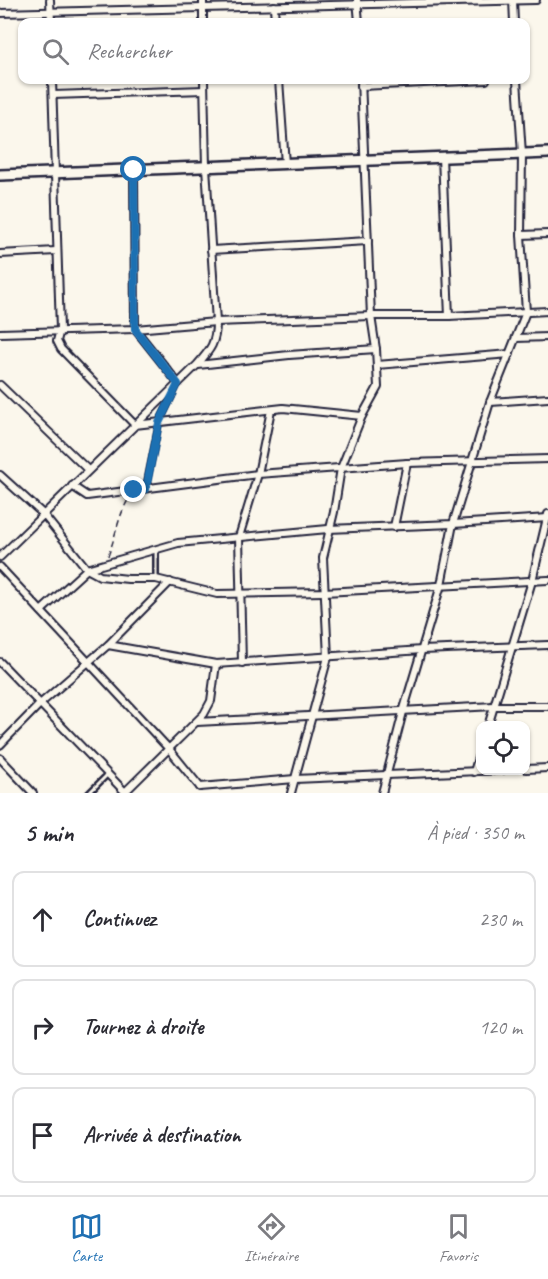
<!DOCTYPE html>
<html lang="fr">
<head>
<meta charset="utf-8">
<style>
	body { margin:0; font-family:Caveat,sans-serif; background:#f7f7f7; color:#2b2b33 }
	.controls { position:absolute; right:18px; bottom:18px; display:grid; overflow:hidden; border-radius:12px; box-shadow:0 2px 4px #0004 }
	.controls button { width:54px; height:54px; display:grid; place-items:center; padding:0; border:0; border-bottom:2px solid #e1e1e2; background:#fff; color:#2b2b33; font:30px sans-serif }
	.stop { position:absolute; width:18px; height:18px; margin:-14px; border:4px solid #1f6fb2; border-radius:50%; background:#fff }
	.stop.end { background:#1f6fb2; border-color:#fff; box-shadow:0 2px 6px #0008 }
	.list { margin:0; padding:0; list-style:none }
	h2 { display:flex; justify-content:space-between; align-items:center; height:78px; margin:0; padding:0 24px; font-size:26px }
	h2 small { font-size:20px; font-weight:400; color:#7c7c81 }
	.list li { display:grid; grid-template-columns:39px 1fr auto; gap:18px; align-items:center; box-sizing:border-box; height:96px; margin:0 12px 12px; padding:0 12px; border:2px solid #e1e1e2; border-radius:12px }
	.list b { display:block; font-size:22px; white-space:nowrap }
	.list em { font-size:20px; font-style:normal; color:#7c7c81 }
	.icon { flex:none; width:33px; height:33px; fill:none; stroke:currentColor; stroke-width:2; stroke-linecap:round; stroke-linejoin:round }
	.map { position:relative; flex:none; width:548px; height:793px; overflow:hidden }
	.search { position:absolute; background:#fff; box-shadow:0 2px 4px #0004; left:18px; right:18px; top:18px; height:66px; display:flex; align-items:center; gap:15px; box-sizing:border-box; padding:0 21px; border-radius:12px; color:#7c7c81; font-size:22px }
	.sheet { height:402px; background:#fff }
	nav { display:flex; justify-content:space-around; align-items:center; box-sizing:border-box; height:84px; border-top:2px solid #e1e1e2; background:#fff; font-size:16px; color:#7c7c81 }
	nav a { display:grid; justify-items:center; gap:3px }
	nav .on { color:#1f6fb2 }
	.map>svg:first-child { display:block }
</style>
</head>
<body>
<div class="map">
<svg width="548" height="793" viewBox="0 0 548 793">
	<rect width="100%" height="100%" fill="#fbf7ec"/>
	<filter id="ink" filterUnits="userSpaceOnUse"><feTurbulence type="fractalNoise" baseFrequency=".0167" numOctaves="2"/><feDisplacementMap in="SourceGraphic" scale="12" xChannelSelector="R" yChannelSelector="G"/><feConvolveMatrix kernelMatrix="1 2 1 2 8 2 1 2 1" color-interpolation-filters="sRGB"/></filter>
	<g filter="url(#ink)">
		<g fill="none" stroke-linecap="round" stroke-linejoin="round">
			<g stroke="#22223b" stroke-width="8">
				<g id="lane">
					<path d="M146,487l13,-64 17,-35"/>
					<path d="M156,551v26"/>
					<path d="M89,793l18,-18"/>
				</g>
			</g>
			<g stroke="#22223b" stroke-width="10">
				<g id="street">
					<path d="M50,0l1,22"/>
					<path d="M203,0v22"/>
					<path d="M357,0l2,22"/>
					<path d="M513,0l1,22"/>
					<path d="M274,6l1,16"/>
					<path d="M0,13l536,-13"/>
					<path d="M52,80l8,250 -3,11 4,8 74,76 148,-17 79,8"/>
					<path d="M279,80l6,84"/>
					<path d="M361,86l125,-6"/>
					<path d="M53,95l151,-5"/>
					<path d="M442,157l7,159"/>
					<path d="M134,170l1,159 43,54"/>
					<path d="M521,235l27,-1"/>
					<path d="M211,250l157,-9"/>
					<path d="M0,254l56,-3"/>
					<path d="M0,333l135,-4 81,-7 155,-6h78l99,-5"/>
					<path d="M516,338l32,-1"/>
					<path d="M198,365l91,-10 87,-6"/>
					<path d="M377,365l133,-11"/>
					<path d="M0,385l88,85"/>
					<path d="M490,402l58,-4"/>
					<path d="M0,475l43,39 44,55 91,-26 150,-14 125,-5 95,-6"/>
					<path d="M72,486l15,10 171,-22 149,-11 141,-4"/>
					<path d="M394,527l13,-64"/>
					<path d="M0,557l197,-192c14,-16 19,-22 19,-43l-10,-155 -2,-87"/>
					<path d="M0,567l169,182 31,38"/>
					<path d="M41,611l46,-42 13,7 28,3h28l61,15 107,-2 224,-12"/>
					<path d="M108,645l108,19 206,-14 126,-5"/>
					<path d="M0,662l126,131"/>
					<path d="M242,663l-3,-126 19,-63 13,-64"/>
					<path d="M197,722l297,-16h54"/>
					<path d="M488,726l44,-145 16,-67"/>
					<path d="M0,745l40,-41 68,-59 62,-63"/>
					<path d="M0,758l33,35"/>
					<path d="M526,769l22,-1"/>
					<path d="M474,772l6,-21"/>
					<path d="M200,787l95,-8 207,-9"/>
					<path d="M125,792l79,-78 7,-13 5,-37"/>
					<path d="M291,793l37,-136 -5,-99 11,-46 7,-44 21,-52 16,-29 -2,-38 -5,-33 -10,-236"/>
					<path d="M382,793l21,-81 38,-127 12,-61 37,-122 36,-90 -5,-77 1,-81 -5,-74"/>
				</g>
			</g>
			<g stroke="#22223b" stroke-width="14">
				<path id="secondary" d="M0,175l548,-22"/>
			</g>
			<path stroke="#22223b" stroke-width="1.5" stroke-dasharray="6 4.5" stroke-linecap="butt" d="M108,556c8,-20 10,-41 22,-59"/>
			<use href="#lane" stroke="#fbf7ec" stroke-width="3"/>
			<use href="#street" stroke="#fbf7ec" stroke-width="6"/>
			<use href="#secondary" stroke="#fbf7ec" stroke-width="9"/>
		</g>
	</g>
	<g fill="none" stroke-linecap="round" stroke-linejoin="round" filter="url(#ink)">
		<path stroke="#1f6fb2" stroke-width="8" d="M134,170l1,159 43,55 -19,39 -13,66 -12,1"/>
	</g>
</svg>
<div class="controls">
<button><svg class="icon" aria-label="locate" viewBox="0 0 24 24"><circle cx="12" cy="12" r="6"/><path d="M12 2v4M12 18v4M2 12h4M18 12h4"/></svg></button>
</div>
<div class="stop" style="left:134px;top:170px"></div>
<div class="stop end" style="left:134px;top:490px"></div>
<div class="search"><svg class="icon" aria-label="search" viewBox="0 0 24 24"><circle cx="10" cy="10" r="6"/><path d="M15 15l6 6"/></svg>Rechercher</div>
</div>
<section class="sheet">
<h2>5 min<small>À pied · 350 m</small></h2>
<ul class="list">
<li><svg class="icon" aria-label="ahead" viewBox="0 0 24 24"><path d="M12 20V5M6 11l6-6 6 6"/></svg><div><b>Continuez</b></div><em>230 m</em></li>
<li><svg class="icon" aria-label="right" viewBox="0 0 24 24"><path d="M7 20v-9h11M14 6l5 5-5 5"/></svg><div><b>Tournez à droite</b></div><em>120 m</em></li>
<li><svg class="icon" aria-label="arrive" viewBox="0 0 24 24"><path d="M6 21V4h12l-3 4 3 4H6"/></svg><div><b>Arrivée à destination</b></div></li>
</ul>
</section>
<nav>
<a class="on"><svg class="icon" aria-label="map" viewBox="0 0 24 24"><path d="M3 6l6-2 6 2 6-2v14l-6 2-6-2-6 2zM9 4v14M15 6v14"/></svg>Carte</a>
<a><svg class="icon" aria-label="directions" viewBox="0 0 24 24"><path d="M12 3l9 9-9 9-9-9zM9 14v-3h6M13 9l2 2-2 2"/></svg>Itinéraire</a>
<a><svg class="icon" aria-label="saved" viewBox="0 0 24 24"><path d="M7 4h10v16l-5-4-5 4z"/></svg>Favoris</a>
</nav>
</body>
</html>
